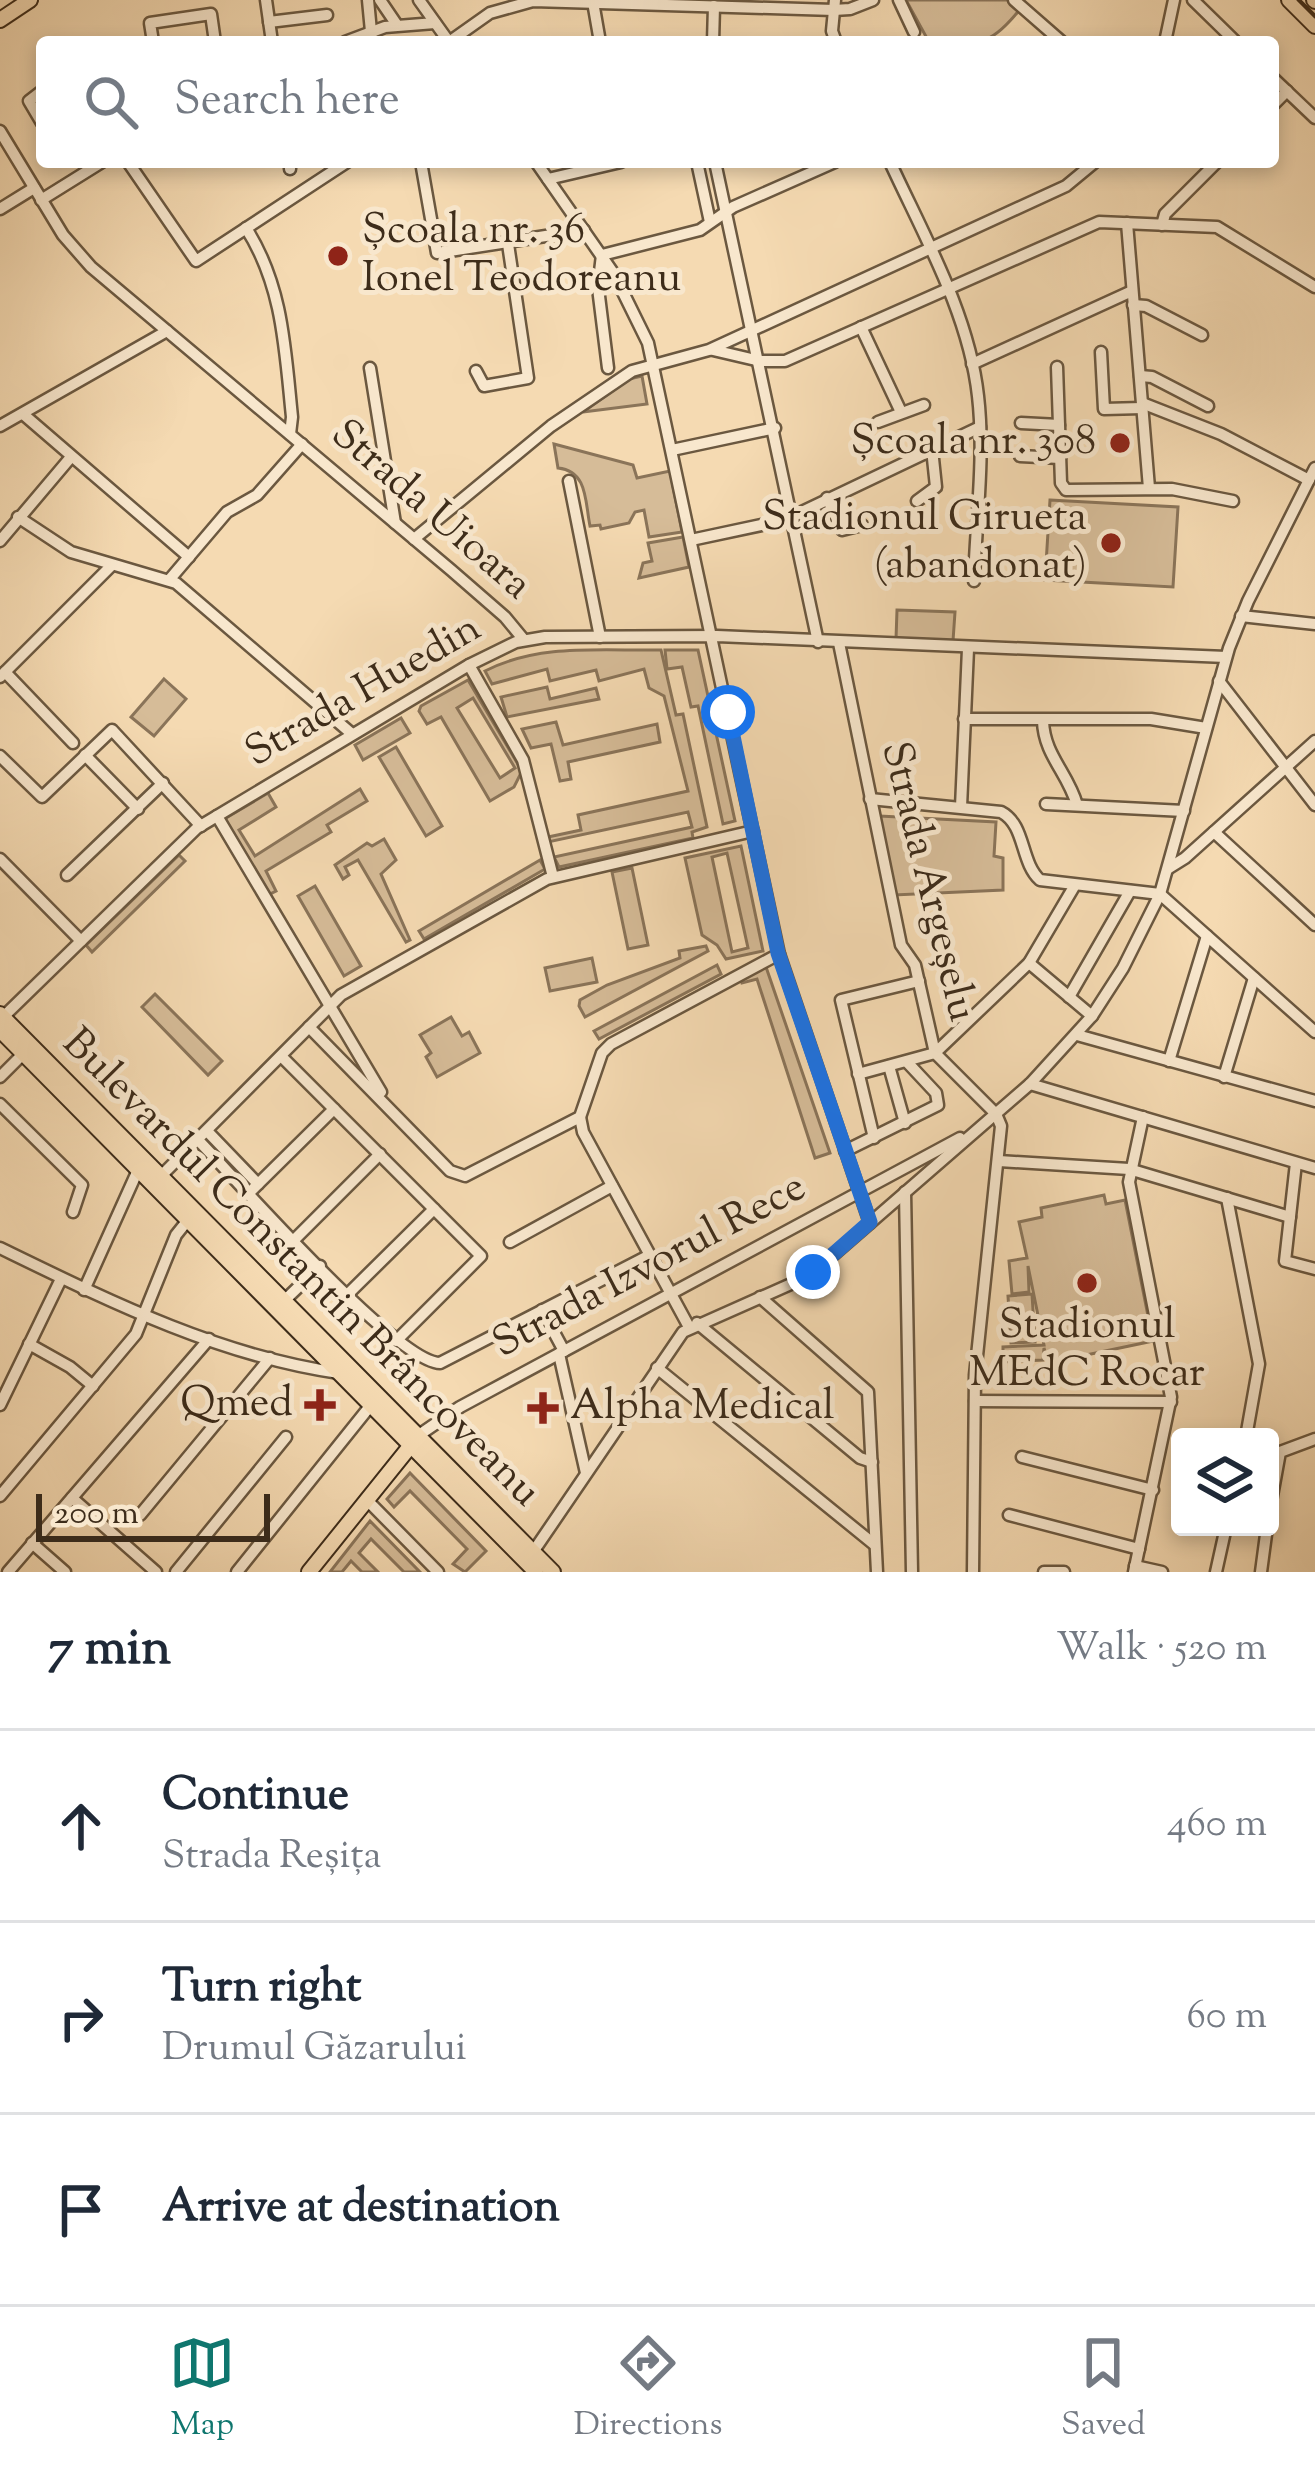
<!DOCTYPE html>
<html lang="en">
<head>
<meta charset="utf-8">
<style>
	body { margin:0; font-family:"Sorts Mill Goudy",serif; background:#f6f6f7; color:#1f2937 }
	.controls { position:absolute; right:36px; bottom:36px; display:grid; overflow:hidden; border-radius:12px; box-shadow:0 6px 18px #0003 }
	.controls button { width:108px; height:108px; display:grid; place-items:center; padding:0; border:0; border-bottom:3px solid #e0e1e3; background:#fff; color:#1f2937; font:60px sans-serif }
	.scale { position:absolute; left:36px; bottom:30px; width:234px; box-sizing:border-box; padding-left:12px; border:6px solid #3d2c1a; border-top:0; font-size:33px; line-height:42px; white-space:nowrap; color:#3d2c1a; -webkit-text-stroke:9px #f8e7cd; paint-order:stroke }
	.stop { position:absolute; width:36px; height:36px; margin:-27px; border:9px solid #1a73e8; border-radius:50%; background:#fff }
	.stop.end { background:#1a73e8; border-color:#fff; box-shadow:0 3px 12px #0008 }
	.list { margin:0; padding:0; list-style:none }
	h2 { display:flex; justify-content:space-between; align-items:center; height:156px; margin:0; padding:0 48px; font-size:51px }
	h2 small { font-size:39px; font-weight:400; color:#747a83 }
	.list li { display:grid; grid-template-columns:78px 1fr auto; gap:36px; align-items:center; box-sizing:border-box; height:192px; padding:0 48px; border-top:3px solid #e0e1e3 }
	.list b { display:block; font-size:45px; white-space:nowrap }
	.list p { margin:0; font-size:39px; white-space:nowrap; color:#747a83 }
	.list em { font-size:39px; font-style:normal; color:#747a83 }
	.icon { flex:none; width:66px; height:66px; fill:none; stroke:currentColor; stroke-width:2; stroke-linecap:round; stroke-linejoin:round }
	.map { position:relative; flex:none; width:1315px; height:1572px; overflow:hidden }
	.search { position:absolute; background:#fff; box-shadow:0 6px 18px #0003; left:36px; right:36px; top:36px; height:132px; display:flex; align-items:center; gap:30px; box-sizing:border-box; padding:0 42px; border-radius:12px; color:#747a83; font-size:45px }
	.sheet { height:732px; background:#fff }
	nav { display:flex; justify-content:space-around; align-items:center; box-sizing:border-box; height:168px; border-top:3px solid #e0e1e3; background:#fff; font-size:33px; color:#747a83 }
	nav a { display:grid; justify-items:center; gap:6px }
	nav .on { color:#0f766e }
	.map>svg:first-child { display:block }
</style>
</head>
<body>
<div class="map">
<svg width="1315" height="1572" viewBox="0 0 1315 1572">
	<rect width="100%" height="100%" fill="#f5dab2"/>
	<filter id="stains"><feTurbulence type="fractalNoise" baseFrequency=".00167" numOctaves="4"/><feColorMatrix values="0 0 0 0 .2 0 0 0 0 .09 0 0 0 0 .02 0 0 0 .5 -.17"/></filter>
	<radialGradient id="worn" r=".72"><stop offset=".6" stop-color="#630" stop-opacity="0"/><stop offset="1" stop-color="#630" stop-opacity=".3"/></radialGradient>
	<g fill="#d6bc98" stroke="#8a7459" stroke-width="3" fill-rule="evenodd">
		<path d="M906,0h102l13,8c-33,42 -42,34 -92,34z"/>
		<path d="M642,376l5,28 -64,8 46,-33z"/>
		<path d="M554,444l79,21 4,13 33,-7 12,61 -33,5 -5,-27 -9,2 -6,11 -28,6 -1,-4 -10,1c-5,-24 -2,-55 -32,-58z"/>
		<path d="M1050,500l128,7 -5,80 -128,-7z"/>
		<path d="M683,537l6,30 -50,11 4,-15 9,-2 -4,-18z"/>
		<path d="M897,610l58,2 -2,29 -57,-2z"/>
		<path d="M661,650l15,65 7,-1 24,113 -15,5 1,6 -134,29 -5,-10 138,-30 -4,-15 -140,30v-5l33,-7 -3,-15 110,-24 -24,-95 -15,-8 -5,-19 -45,12 -3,-11 -46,11 -3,-12 -55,15 -7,-13c55,-28 116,-20 176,-21z"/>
		<path d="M665,650h33l37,171 -12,3 -25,-118 -7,1 -9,-40 -15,2z"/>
		<path d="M164,679l22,20 -32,37 -23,-19z"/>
		<path d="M468,680l54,91 -8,16 -24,14 -49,-84 -14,7 -8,-13 2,-5zM473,698l42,70 -15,10 -43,-70z"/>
		<path d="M547,687l3,12 46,-11 3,11 -92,18 -6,-20z"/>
		<path d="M401,718l9,15 -47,27 -8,-15z"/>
		<path d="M556,722l7,23 94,-21 3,18 -92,20 3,17 -11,2 -9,-37 -20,4 -9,-19z"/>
		<path d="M396,747l46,79 -16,10 -47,-79z"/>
		<path d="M360,789l7,12 -40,24 4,7 -65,39 10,20 -8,4 -43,-72 1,-5 42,-25 8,14 -37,23 16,26z"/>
		<path d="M879,816l117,6 -2,34 9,2v32l-109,5z"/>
		<path d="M384,839l12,21 -15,14 29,66 -4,2 -48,-82 -13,7 4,8 -6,4 -8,-14 32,-22 5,3z"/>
		<path d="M741,846l22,105 -37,8 -9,-14 -15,-10 -17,-77zM727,853l21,95 -16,4 -20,-95z"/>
		<path d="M179,855l6,6 -93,91 -6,-7z"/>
		<path d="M540,860l5,9 -121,70 -5,-8z"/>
		<path d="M632,868l16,77 -20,4 -16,-77z"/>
		<path d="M315,886l46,80 -17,10 -46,-80z"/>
		<path d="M706,946l2,5 -123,66 -6,-11 1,-6 27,-15 73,-27 -1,-7z"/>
		<path d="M592,958l5,24 -47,9 -5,-23z"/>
		<path d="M717,965l4,9 -122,65 -5,-8z"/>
		<path d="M766,967l64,186 -15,5 -58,-179 -15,4 -1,-4z"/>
		<path d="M155,994l67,67 -14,14 -66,-68z"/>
		<path d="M451,1017l11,19 7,-4 11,21 -43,24 -11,-20 5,-4 -11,-18z"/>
		<path d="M1104,1195l2,9 19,-4 28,141 -105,22 -4,-15 -1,12 -40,2v-15l41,-2 -16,-79 1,26 -17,2 -3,-33 18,-3 -8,-36 23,-5 -1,-9z"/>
		<path d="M1032,1294l3,48 -24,1 -3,-47z"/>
		<path d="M410,1473l76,78 -21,21 -12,-8 14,-15 -57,-58 -16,16 -7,-8z"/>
		<path d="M370,1521l50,51h-16l-33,-33 -12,14 19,19h-16l-11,-11 -9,11h-12z"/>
	</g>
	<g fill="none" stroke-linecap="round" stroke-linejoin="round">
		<g stroke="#6b5840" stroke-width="15">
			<g id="minor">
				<path d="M266,0l6,42"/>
				<path d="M368,0l4,42"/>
				<path d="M380,0l17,25"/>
				<path d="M419,0l30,42"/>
				<path d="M835,0l-3,31 4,11"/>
				<path d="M899,0l15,32"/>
				<path d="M1014,0l48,42"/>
				<path d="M1193,0l43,42"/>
				<path d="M593,2l7,40"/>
				<path d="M269,22l58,-7"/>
				<path d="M153,42l-3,-19 61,-9 4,28"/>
				<path d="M345,42l40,-15 50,-4"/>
				<path d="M449,42l41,-29 43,-12 301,9 16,-1 23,-9"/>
				<path d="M713,42l1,-36"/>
				<path d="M1165,42l9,-42"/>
				<path d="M1273,78l42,40"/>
				<path d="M42,91l-13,10 13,22"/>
				<path d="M1273,105l14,-14"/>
				<path d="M0,131l63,104 28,32 360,303 54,47 19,23"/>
				<path d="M128,162l68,99 151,-99"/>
				<path d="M290,162v7"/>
				<path d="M421,162l16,91 147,-23"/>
				<path d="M536,162l78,112 34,69 131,611 91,269"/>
				<path d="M697,162l13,60"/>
				<path d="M715,162l103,480"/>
				<path d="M890,162c34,74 79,152 88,234 7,60 -2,125 -4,185"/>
				<path d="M548,179l73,-17"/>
				<path d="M41,200l61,-38"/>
				<path d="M0,209l34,-21"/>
				<path d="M1127,223l22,265"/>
				<path d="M1162,225l3,-11 52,-52"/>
				<path d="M246,228c37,58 39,121 46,189l-2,17"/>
				<path d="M1133,305l13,1 56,29"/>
				<path d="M861,327l40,85"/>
				<path d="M713,350l47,11h25l314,-139 118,5 98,60"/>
				<path d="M1101,352l3,57 38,-1"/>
				<path d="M972,364l160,-73"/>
				<path d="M1057,367l4,116 5,7 106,-1 61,12"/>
				<path d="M370,368l25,155"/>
				<path d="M608,368l-10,-80 4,-33 98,-25 33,-23 102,-45"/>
				<path d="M476,371l8,15 44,-8 -20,-134"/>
				<path d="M1140,376l12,1 56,29"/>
				<path d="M1142,403l79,31 88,46"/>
				<path d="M23,414l166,143"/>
				<path d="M878,422l46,-17"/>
				<path d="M1021,423l38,2"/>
				<path d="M0,426l167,-95"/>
				<path d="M672,450l103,-22"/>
				<path d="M1020,456l40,2"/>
				<path d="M569,481l31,156"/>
				<path d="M827,498l15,32 20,-5"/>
				<path d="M917,501l19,-14 -4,-38"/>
				<path d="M18,517l53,35 105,31 176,151"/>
				<path d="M414,539l137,-113 81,-55 77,-21 357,-164 29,-24"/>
				<path d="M691,540l94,-20 195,-93"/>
				<path d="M0,541l71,-84"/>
				<path d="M170,579l57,-67 30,-17 45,-51"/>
				<path d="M1241,616l74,8"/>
				<path d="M839,643l62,302 14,20 20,88 61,61 5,12 -26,249 -2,197"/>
				<path d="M469,665l54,95 30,117"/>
				<path d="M5,672l68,71"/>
				<path d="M0,677l111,-111"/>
				<path d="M1219,681l96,124"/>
				<path d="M964,719h187l55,9"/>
				<path d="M1043,721c1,34 25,52 34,84"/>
				<path d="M85,755l53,54"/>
				<path d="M0,756l42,41 70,-67 89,96"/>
				<path d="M870,799l131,13c25,13 19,50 39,68l120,14 155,138"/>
				<path d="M1046,804l138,7"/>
				<path d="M961,807l7,-158"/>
				<path d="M217,816l164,276"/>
				<path d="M1214,832l101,93"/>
				<path d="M0,859l81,82"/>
				<path d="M1169,868l16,-10 130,-117"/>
				<path d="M67,875l96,-92"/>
				<path d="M1029,963l63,53"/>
				<path d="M1069,997l61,-106"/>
				<path d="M0,1020l197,-192 272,-163 47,-23 29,-5 172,-1 509,21"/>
				<path d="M309,1027l141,144 15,5 115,-59 22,-64 9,-9 168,-90"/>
				<path d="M1077,1035l238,66"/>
				<path d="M282,1057l199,199 -85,85"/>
				<path d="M1169,1061l38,-125"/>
				<path d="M889,1066l16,57"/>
				<path d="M858,1074l77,-21 94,-90 46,-78"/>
				<path d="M0,1077l23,-23"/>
				<path d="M1224,1077l30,-99"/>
				<path d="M1030,1084l285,84"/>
				<path d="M0,1104l82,81 -9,27"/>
				<path d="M580,1117l3,15 106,195"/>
				<path d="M207,1131l51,53"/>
				<path d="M874,1138l-33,-138 78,-19"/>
				<path d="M198,1140c38,39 199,223 242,223l210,-108"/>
				<path d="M845,1151l93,-46 -2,-12 -29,-31"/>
				<path d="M999,1161l130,8 161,48"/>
				<path d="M1296,1163l-11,98 30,8"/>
				<path d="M161,1176l180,-181 206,-116 206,-48"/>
				<path d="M905,1192l7,380"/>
				<path d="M249,1193l85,-84"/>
				<path d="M1227,1198l32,166 -13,73"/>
				<path d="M294,1240l86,-86"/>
				<path d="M510,1242l102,-56"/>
				<path d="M0,1248c107,52 219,108 339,125"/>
				<path d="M84,1290l54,-120"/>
				<path d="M348,1294l86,-85"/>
				<path d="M760,1297l108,95 9,180"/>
				<path d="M285,1300l35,-34"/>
				<path d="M542,1310l22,41"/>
				<path d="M697,1323l163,135 12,4"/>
				<path d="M29,1344l41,23 23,19"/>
				<path d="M559,1354l27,119"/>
				<path d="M657,1368l218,177"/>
				<path d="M975,1401l196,1"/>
				<path d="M0,1405l61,-126"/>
				<path d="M419,1435l41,-28 500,-269"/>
				<path d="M1022,1457l131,33"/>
				<path d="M0,1496l136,-162 40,-99 12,-15"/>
				<path d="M72,1498l84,74"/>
				<path d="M366,1499l72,73"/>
				<path d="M1270,1507l10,-55 35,-13"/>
				<path d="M140,1515l130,-157"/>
				<path d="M1009,1515l130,34"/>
				<path d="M32,1543l33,29"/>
				<path d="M533,1552l150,-220 126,-56 221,-192 62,-68 31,-48 37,-74 69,-246 19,-47 67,-133"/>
				<path d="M1135,1566l27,6"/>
				<path d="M8,1572l201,-233"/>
				<path d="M176,1572l110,-135"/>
				<path d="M237,1572l134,-167"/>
				<path d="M1044,1572h20"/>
				<path d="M1134,1572l37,-175 -42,-215 14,-65"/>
				<path d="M1216,1572l10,-45"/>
				<path d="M1261,1572l6,-45"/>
			</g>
		</g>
		<g stroke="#3d2c1a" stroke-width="18">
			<g id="major">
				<path d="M1289,0l26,26"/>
				<path d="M1314,0l1,1"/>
				<path d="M0,20l30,-20"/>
				<path d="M0,1014l553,558"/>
				<path d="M0,1030l536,542"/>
				<path d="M309,1572l107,-133"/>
			</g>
		</g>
		<use href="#minor" stroke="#f8e7cd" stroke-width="10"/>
		<use href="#major" stroke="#f5dab2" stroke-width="14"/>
		<path stroke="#3d2c1a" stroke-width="3" d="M1298,0l17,17"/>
	</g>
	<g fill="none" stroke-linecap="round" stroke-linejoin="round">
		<path stroke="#1a73e8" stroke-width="15" d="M728,712l50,241 92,269 -57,50"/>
	</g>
	<g fill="#8f2418" stroke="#f8e7cd" stroke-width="4.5">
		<circle cx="338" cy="256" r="12"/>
		<circle cx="1120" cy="443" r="12"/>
		<circle cx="1111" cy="543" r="12"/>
		<circle cx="1087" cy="1283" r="12"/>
		<path d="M314 1387h12v12h12v12h-12v12h-12v-12h-12v-12h12z"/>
		<path d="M537 1390h12v12h12v12h-12v12h-12v-12h-12v-12h12z"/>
	</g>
	<g text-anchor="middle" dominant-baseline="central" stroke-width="10" stroke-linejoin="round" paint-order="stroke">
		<g font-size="42" fill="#3d2c1a" stroke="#f8e7cd" text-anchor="end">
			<text x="362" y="232" text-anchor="start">Școala nr. 36<tspan x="362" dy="48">Ionel Teodoreanu</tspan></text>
			<text x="1096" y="443">Școala nr. 308</text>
			<text x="1087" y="519">Stadionul Girueta<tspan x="1087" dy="48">(abandonat)</tspan></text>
			<text x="1087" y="1327" text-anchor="middle">Stadionul<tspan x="1087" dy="48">MEdC Rocar</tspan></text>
			<text x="293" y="1405">Qmed</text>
			<text x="570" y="1408" text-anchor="start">Alpha Medical</text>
		</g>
		<g font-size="42" fill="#3d2c1a" stroke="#f8e7cd">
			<text transform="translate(430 511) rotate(41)">Strada Uioara</text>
			<text transform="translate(364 692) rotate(-30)">Strada Huedin</text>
			<text transform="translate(927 882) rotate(76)">Strada Argeșelu</text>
			<text transform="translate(650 1267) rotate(-28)">Strada Izvorul Rece</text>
			<text transform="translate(300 1269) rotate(45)">Bulevardul Constantin Brâncoveanu</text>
		</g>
	</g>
	<rect width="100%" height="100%" filter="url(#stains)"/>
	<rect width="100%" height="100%" fill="url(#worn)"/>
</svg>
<div class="controls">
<button><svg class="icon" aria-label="layers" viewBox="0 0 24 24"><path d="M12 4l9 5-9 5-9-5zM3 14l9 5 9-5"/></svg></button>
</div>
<div class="scale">200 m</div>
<div class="stop" style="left:728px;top:712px"></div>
<div class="stop end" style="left:813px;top:1272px"></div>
<div class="search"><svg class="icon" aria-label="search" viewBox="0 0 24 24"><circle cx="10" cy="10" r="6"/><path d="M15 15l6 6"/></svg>Search here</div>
</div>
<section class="sheet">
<h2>7 min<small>Walk · 520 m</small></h2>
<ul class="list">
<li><svg class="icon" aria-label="ahead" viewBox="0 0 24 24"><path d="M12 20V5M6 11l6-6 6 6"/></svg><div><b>Continue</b><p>Strada Reșița</p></div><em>460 m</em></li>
<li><svg class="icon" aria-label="right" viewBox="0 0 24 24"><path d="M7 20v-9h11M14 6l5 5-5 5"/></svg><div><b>Turn right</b><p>Drumul Găzarului</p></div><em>60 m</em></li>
<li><svg class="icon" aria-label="arrive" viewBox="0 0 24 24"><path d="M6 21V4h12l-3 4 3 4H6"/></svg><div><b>Arrive at destination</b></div></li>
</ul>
</section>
<nav>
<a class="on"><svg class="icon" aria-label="map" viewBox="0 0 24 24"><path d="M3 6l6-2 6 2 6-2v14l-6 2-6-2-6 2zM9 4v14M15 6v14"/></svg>Map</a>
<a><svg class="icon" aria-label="directions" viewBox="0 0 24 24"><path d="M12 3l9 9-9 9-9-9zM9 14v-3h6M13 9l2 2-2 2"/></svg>Directions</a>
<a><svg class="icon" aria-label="saved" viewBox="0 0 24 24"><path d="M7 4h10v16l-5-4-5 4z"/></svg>Saved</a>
</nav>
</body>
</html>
